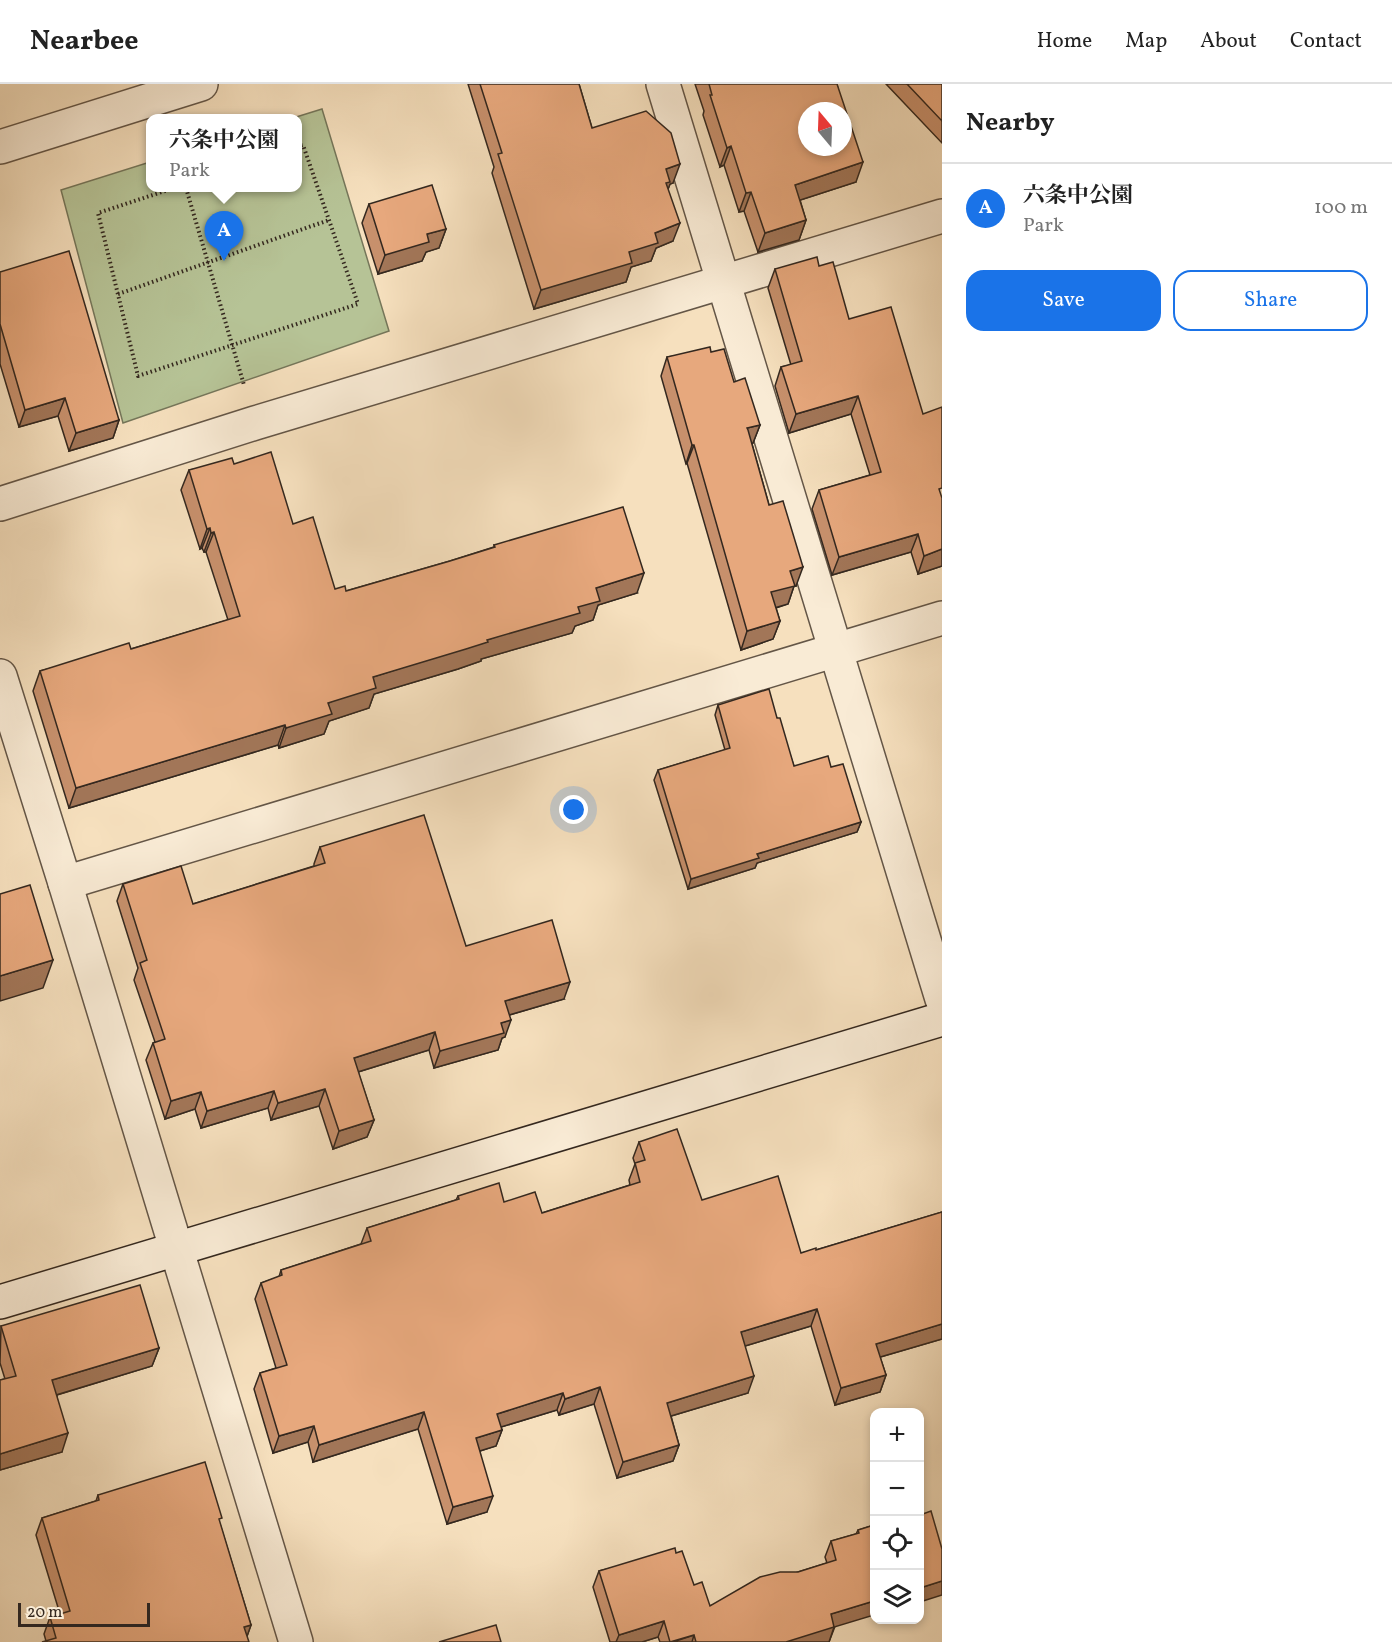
<!DOCTYPE html>
<html lang="en">
<head>
<meta charset="utf-8">
<style>
	body { margin:0; font-family:Vollkorn,"Noto Serif JP",serif; background:#f6f6f6; color:#222 }
	.controls { position:absolute; right:18px; bottom:18px; display:grid; overflow:hidden; border-radius:12px; box-shadow:0 3px 9px #0003 }
	.controls button { width:54px; height:54px; display:grid; place-items:center; padding:0; border:0; border-bottom:2px solid #e0e0e0; background:#fff; color:#222; font:30px sans-serif }
	.compass { position:absolute; left:798px; top:18px; width:54px; height:54px; border-radius:50%; background:#fff; box-shadow:0 3px 9px #0003; rotate:341deg }
	.scale { position:absolute; left:18px; bottom:15px; width:132px; box-sizing:border-box; padding-left:6px; border:3px solid #34281f; border-top:0; font-size:16px; line-height:21px; white-space:nowrap; color:#34281f; -webkit-text-stroke:4px #f9ebd5; paint-order:stroke }
	.you { position:absolute; left:574px; top:726px; width:21px; height:21px; margin:-15px; border:4px solid #fff; border-radius:50%; background:#1a73e8; box-shadow:0 0 0 9px #1a73e833 }
	.badge { display:grid; place-items:center; width:39px; height:39px; border-radius:50%; background:#1a73e8; color:#fff; font-size:20px; font-weight:700 }
	.pin { position:absolute; translate:-50% -50px; filter:drop-shadow(0 2px 3px #0008) }
	.pin::after { content:''; position:absolute; top:32px; width:21px; height:18px; background:inherit; clip-path:polygon(0 0,100% 0,50% 100%) }
	.popup { position:absolute; left:146px; top:30px; width:156px; height:78px; box-sizing:border-box; display:grid; place-content:center; border-radius:12px; background:#fff; filter:drop-shadow(0 2px 4px #0005); font-size:20px; white-space:nowrap; color:#767676 }
	.popup b { font-size:22px; color:#222 }
	.popup::after { content:''; position:absolute; left:50%; top:100%; margin-left:-12px; border:12px solid transparent; border-top-color:#fff }
	.list { margin:0; padding:0; list-style:none }
	h2 { display:flex; justify-content:space-between; align-items:center; height:78px; margin:0; padding:0 24px; font-size:26px }
	h2 small { font-size:20px; font-weight:400; color:#767676 }
	.list li { display:grid; grid-template-columns:39px 1fr auto; gap:18px; align-items:center; box-sizing:border-box; height:90px; padding:0 24px; border-top:2px solid #e0e0e0 }
	.list b { display:block; font-size:22px; white-space:nowrap }
	.list p { margin:0; font-size:20px; white-space:nowrap; color:#767676 }
	.list em { font-size:20px; font-style:normal; color:#767676 }
	.actions { display:flex; gap:12px; padding:18px 24px }
	.actions a { flex:1; padding:14px 0; border:2px solid #1a73e8; border-radius:18px; text-align:center; font-size:21px; color:#1a73e8 }
	.actions .main { background:#1a73e8; color:#fff }
	.icon { flex:none; width:33px; height:33px; fill:none; stroke:currentColor; stroke-width:2; stroke-linecap:round; stroke-linejoin:round }
	.map { position:relative; flex:none; width:942px; height:1558px; overflow:hidden }
	header { display:flex; align-items:center; gap:36px; box-sizing:border-box; height:84px; padding:0 30px; background:#fff; border-bottom:2px solid #e0e0e0 }
	header strong { font-size:28px }
	nav { display:flex; gap:33px; margin-inline-start:auto; font-size:21px }
	main { display:flex }
	aside { flex:1; background:#fff }
	.map>svg:first-child { display:block }
</style>
</head>
<body>
<header>
<strong>Nearbee</strong>
<nav><a>Home</a><a>Map</a><a>About</a><a>Contact</a></nav>
</header>
<main>
<div class="map">
<svg width="942" height="1558" viewBox="0 0 942 1558">
	<rect width="100%" height="100%" fill="#f6e0be"/>
	<filter id="stains"><feTurbulence type="fractalNoise" baseFrequency=".00333" numOctaves="4"/><feColorMatrix values="0 0 0 0 .2 0 0 0 0 .09 0 0 0 0 .02 0 0 0 .5 -.17"/></filter>
	<radialGradient id="worn" r=".72"><stop offset=".6" stop-color="#630" stop-opacity="0"/><stop offset="1" stop-color="#630" stop-opacity=".3"/></radialGradient>
	<path fill="#b6c396" stroke="#75765a" stroke-width="1.5" d="M322,25l67,222 -266,92 -62,-233 89,-28v26h148v-70h-5z"/>
	<g fill="none" stroke-linecap="round" stroke-linejoin="round">
		<g stroke="#645647" stroke-width="36">
			<g id="street">
				<path d="M663,0l279,915"/>
				<path d="M0,63l201,-63"/>
				<path d="M0,420l255,-81 687,-207"/>
				<path d="M0,592l65,207 231,759"/>
				<path d="M65,799l877,-265"/>
			</g>
		</g>
		<g stroke="#34281f" stroke-width="36">
			<path id="secondary" d="M0,1218l942,-283"/>
		</g>
		<g stroke="#34281f" stroke-width="4" stroke-dasharray="1.5 3" stroke-linecap="butt">
			<path d="M174,104l-76,25 40,163 220,-72 -55,-159 -5,1"/>
			<path d="M186,104l58,197"/>
			<path d="M118,210l211,-74"/>
		</g>
		<use href="#street" stroke="#f9ebd5" stroke-width="33"/>
		<use href="#secondary" stroke="#f9ebd5" stroke-width="33"/>
	</g>
	<g fill="#c7906c" stroke="#34281f" stroke-width="1.5">
		<path d="M468,0h111l13,44 81,55 -3,1 -2,5 5,52 -17,7 -5,13 -20,6 -5,15 -92,27 -42,-136 2,-6z"/>
		<path d="M695,0h142l19,98 -56,18 6,20 -7,20 -41,12 -14,-41 -5,1 -15,-47 -4,2 -17,-52 1,-4z"/>
		<path d="M886,0h56v59z"/>
		<path d="M369,120l77,25 -7,19 -13,4 -4,9 -44,13 -16,-51z"/>
		<path d="M819,182l30,53 93,247 -24,8 -7,-22 -79,23 -20,-66 7,-19 51,-15 -19,-61 -62,19 -14,-47 6,-19 10,-2 -23,-77 7,-19z"/>
		<path d="M0,188l119,148 -6,18 -44,13 -11,-35 -39,11 -19,-63z"/>
		<path d="M711,268l23,30 26,43 -7,18 -1,1 17,61 27,81h-2l-6,18 -12,4 4,13 -7,18 -32,11 -54,-187 -1,1 -25,-88 6,-19z"/>
		<path d="M234,380l59,60 42,65 11,2 104,-30 44,-14v-2l143,48 -39,12 -5,15 -18,6 -3,7 -91,26v2l-23,8 -84,25 -5,14 -40,13 -5,13 -45,14 -1,-3 -209,63 -36,-117 7,-20 91,-22 97,-29 -22,-68h-2l-2,-4 -2,1 -19,-59 8,-20z"/>
		<path d="M718,621l59,13 17,48 37,1 30,55 -4,10 -100,31 -2,5 -67,21 -34,-109 4,-10 67,-20 -10,-35z"/>
		<path d="M320,763l146,99 98,53 -55,16 -4,22 -3,1 -4,12 -64,18 -5,-18 -71,22 16,48 -7,17 -34,12 -14,-43 -48,14 -3,-12 -67,20 -6,-19 -30,10 -19,-59 7,-17 2,-1 -21,-62 4,-12 -21,-67 6,-17 70,20 121,-38v-2z"/>
		<path d="M639,1058l63,58 99,53 15,-3 126,-38v127l-62,18 6,18 -6,17 -45,13 -24,-79 -66,20 3,47 -77,23 8,29 -6,16 -56,17 -23,-74 -35,11 -2,-5 -56,17 1,3 -6,16 -16,5 7,61 -40,12 -29,-95 -105,33 -5,-20 -35,11 -19,-64 6,-16 16,-5 -21,-69 6,-16 18,-6 2,-7 80,-26 6,-16 89,-28 2,-4 46,6 38,11 88,-28 -1,-5 6,-16 -2,-6z"/>
		<path d="M1,1242l158,22 -7,18 -95,29 5,57 -62,18v-90l5,-1 -5,-16z"/>
		<path d="M98,1411l122,29 31,101 -4,11 -201,5 -2,-7 6,-17 10,-3 -24,-79 6,-17 54,-17z"/>
		<path d="M874,1441l-45,117h-169l-2,-5 -16,5h-32l-17,-55 6,-16 77,-18 18,32 16,21 88,-34 29,-9 -2,-6 6,-16 25,-7 2,-4z"/>
	</g>
	<g fill="#a27658" stroke="#34281f" stroke-width="1.5">
		<path d="M731,62l-7,19 -4,2 7,-19z"/>
		<path d="M863,78l-7,20 -68,22 7,-19z"/>
		<path d="M680,80l-7,19 -3,1 -6,16 2,-31z"/>
		<path d="M751,108l-7,19 -5,1 7,-19z"/>
		<path d="M806,136l-7,20 -41,12 7,-19z"/>
		<path d="M680,139l-7,18 -17,7 -5,13 -20,6 -5,15 -92,27 7,-19 88,-38 26,-19z"/>
		<path d="M446,145l-7,19 -13,4 -4,9 -44,13 7,-19 42,-21z"/>
		<path d="M858,312l-7,18 -62,19 7,-19z"/>
		<path d="M65,314l-7,18 -39,11 6,-17z"/>
		<path d="M119,336l-6,18 -44,13 7,-18z"/>
		<path d="M760,341l-7,18 -12,4 6,-19z"/>
		<path d="M692,361h2l-7,18 -1,1z"/>
		<path d="M210,444l-8,20 -2,1 7,-20z"/>
		<path d="M214,448l-8,20h-2l7,-19z"/>
		<path d="M918,450l-7,18 -79,23 7,-18z"/>
		<path d="M942,465v17l-24,8 6,-18z"/>
		<path d="M803,483l-7,19h-2l-6,18 -24,7 7,-19 19,-21z"/>
		<path d="M644,489l-7,20 -39,12 -5,15 -18,6 -3,7 -91,26v2l-23,8 -84,25 -5,14 -40,13 -5,13 -45,14 7,-20 87,-51 114,-37 91,-33 18,-19z"/>
		<path d="M780,537l-7,18 -32,11 6,-19z"/>
		<path d="M285,641l-7,20 -209,63 7,-20z"/>
		<path d="M861,738l-4,10 -100,31 -2,5 -67,21 3,-10 66,-25z"/>
		<path d="M53,876l-10,28 -43,13v-25z"/>
		<path d="M570,898l-6,17 -65,19 6,-17z"/>
		<path d="M511,936l-6,17 -3,1 -4,12 -64,18 6,-17 61,-28z"/>
		<path d="M435,948l-6,18 -81,25 6,-17z"/>
		<path d="M325,1005l-6,17 -48,14 7,-17z"/>
		<path d="M274,1007l-6,17 -67,20 6,-17z"/>
		<path d="M201,1008l-6,17 -30,10 6,-18z"/>
		<path d="M374,1036l-7,17 -34,12 6,-18z"/>
		<path d="M817,1225l-6,17 -76,23 6,-17z"/>
		<path d="M942,1240v15l-72,21 6,-16z"/>
		<path d="M159,1264l-7,18 -106,32 6,-18z"/>
		<path d="M886,1291l-6,17 -45,13 6,-17z"/>
		<path d="M754,1292l-6,17 -87,26 6,-16z"/>
		<path d="M600,1303l-6,17 -35,11 6,-16z"/>
		<path d="M563,1309l-6,17 -66,20 6,-16z"/>
		<path d="M424,1328l-6,17 -105,33 6,-17z"/>
		<path d="M314,1342l-6,16 -35,11 6,-17z"/>
		<path d="M502,1346l-6,16 -26,8 6,-16z"/>
		<path d="M68,1349l-6,19 -62,18v-16z"/>
		<path d="M679,1361l-6,16 -56,17 6,-16z"/>
		<path d="M493,1412l-6,16 -40,12 6,-17z"/>
		<path d="M942,1497v14l-22,7v-14z"/>
		<path d="M874,1517v14l-40,12 -5,15h-43l45,-28z"/>
		<path d="M664,1537l-6,16 -16,5h-26l3,-7z"/>
		<path d="M251,1541l-6,17 -1,-15z"/>
		<path d="M694,1551l-2,7h-19z"/>
	</g>
	<g fill="#e7a87d" stroke="#34281f" stroke-width="1.5" fill-rule="evenodd">
		<path d="M480,0h99l13,44 54,-17 25,22 9,31 -14,5 4,13 -4,1 14,40 -25,10 3,10 -29,9 3,11 -91,27 -43,-136 4,-1z"/>
		<path d="M709,0h128l26,78 -68,23 11,35 -41,13 -14,-41 -5,1 -15,-47 -4,2 -17,-53h2zM807,27h36v36h-36z"/>
		<path d="M907,0h35v37z"/>
		<path d="M432,101l14,44 -19,5 2,8 -44,13 -16,-51z"/>
		<path d="M69,167l50,169 -43,13 -11,-35 -40,12 -25,-86v-52z"/>
		<path d="M817,173l2,9 14,-4 16,57 42,-12 32,107 19,-7v81l-3,1 3,9v51l-18,7 -6,-22 -79,23 -20,-67 62,-18 -23,-76 -62,18 -15,-47 21,-6 -27,-92z"/>
		<path d="M710,263l1,5 13,-3 10,33 11,-4 15,47 -13,3 1,2 21,75 14,-4 20,66 -13,4 5,15 -24,6 9,29 -33,10 -53,-186h-2l-25,-88z"/>
		<path d="M271,368l22,72 20,-7 22,72 10,-3 1,5 104,-30 45,-14 -1,-2 129,-38 21,66 -48,15 4,13 -22,6 2,6 -93,27 1,2 -22,7 -93,28 3,11 -48,15 4,11 -46,14 -1,-3 -209,63 -36,-117 89,-28 2,6 109,-33 -26,-84 -3,1 -1,-5 -3,1 -18,-59 43,-12 2,6z"/>
		<path d="M769,605l8,29h3l14,48 34,-10 3,11 12,-3 18,58 -104,32 2,4 -68,21 -33,-109 72,-22 -12,-43z"/>
		<path d="M424,731l42,131 86,-26 18,62 -65,19 6,19 -10,3 3,10 -64,18 -5,-19 -81,26 20,62 -35,11 -14,-42 -47,14 -4,-12 -67,20 -6,-19 -30,9 -18,-58 12,-4 -25,-76 7,-3 -24,-76 58,-18 12,38 132,-41 -5,-16z"/>
		<path d="M30,801l23,75 -53,16v-82z"/>
		<path d="M677,1045l25,71 76,-24 23,77 15,-5v2l126,-38v112l-66,20 10,31 -45,13 -24,-79 -76,23 13,44 -87,27 12,42 -56,17 -23,-75 -35,12 -2,-6 -66,21 5,16 -26,8 17,58 -40,11 -29,-95 -105,33 -5,-19 -35,10 -19,-63 27,-8 -26,-82 21,-8 -1,-5 90,-29 -4,-13 92,-29 -1,-3 41,-13 5,19 31,-10 7,21 98,-31 -5,-19 10,-3 -6,-18z"/>
		<path d="M140,1201l19,63 -107,32 16,53 -68,21v-74l16,-4 -15,-50z"/>
		<path d="M205,1378l17,56 -3,1 32,106 -7,2 5,15h-207l14,-4 -6,-21 20,-6 -28,-93 57,-18 -1,-5z"/>
		<path d="M931,1427l11,38v32l-22,7v-73z"/>
		<path d="M874,1441v76l-43,13 3,13 -48,15h-90l-2,-7 -24,7 -6,-21 -45,14 -20,-64 76,-23 1,5 6,-2 12,34 8,-3 8,24 50,-29 20,-5h18l38,-12 -5,-19 28,-8 -1,-3z"/>
		<path d="M496,1541l5,17h-62z"/>
	</g>
	<rect width="100%" height="100%" filter="url(#stains)"/>
	<rect width="100%" height="100%" fill="url(#worn)"/>
</svg>
<div class="controls">
<button>+</button>
<button>−</button>
<button><svg class="icon" aria-label="locate" viewBox="0 0 24 24"><circle cx="12" cy="12" r="6"/><path d="M12 2v4M12 18v4M2 12h4M18 12h4"/></svg></button>
<button><svg class="icon" aria-label="layers" viewBox="0 0 24 24"><path d="M12 4l9 5-9 5-9-5zM3 14l9 5 9-5"/></svg></button>
</div>
<svg class="compass" viewBox="-18 -18 36 36"><path d="M0-13l5 13h-10z" fill="#e53935"/><path d="M0 13l5-13h-10z" fill="#767676"/></svg>
<div class="scale">20 m</div>
<div class="you"></div>
<div class="pin badge" style="left:224px;top:177px">A</div>
<div class="popup"><b>六条中公園</b>Park</div>
</div>
<aside>
<h2>Nearby<small></small></h2>
<ul class="list">
<li><span class="badge">A</span><div><b>六条中公園</b><p>Park</p></div><em>100 m</em></li>
</ul>
<div class="actions"><a class="main">Save</a><a>Share</a></div>
</aside>
</main>
</body>
</html>
